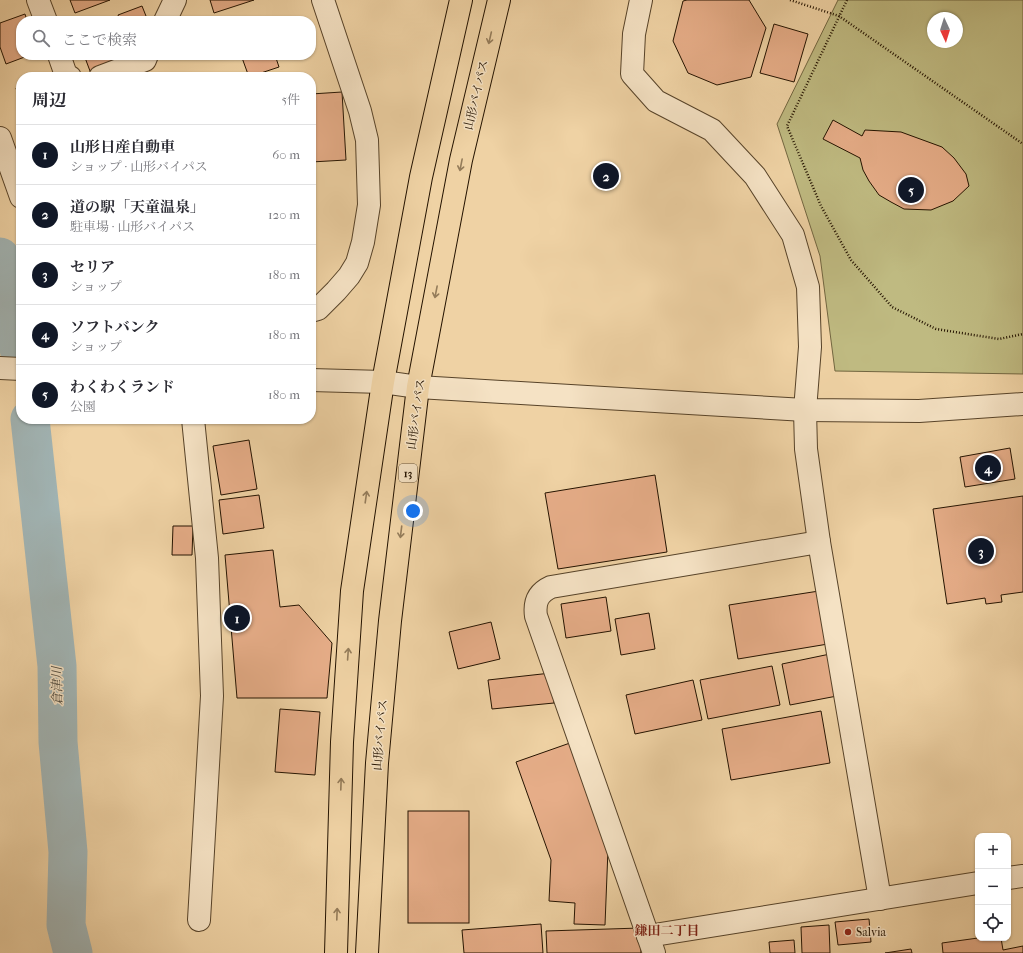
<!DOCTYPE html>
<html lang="ja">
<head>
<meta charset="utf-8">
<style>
	body { margin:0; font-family:"IM FELL French Canon","Noto Serif JP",serif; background:#f7f7f7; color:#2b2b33 }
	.controls { position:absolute; right:12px; bottom:12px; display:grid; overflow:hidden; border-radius:8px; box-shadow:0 1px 3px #0004 }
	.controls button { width:36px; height:36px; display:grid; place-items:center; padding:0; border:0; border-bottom:1px solid #e1e1e2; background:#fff; color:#2b2b33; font:20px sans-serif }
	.compass { position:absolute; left:927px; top:12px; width:36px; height:36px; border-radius:50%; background:#fff; box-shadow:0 1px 3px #0004; rotate:176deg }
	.you { position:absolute; left:413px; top:511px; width:14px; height:14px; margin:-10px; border:3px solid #fff; border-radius:50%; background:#1a73e8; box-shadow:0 0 0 6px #1a73e833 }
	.badge { display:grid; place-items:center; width:26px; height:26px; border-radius:50%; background:#111827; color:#fff; font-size:13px; font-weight:700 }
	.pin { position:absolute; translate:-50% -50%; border:2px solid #fff; box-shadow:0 1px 4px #0006 }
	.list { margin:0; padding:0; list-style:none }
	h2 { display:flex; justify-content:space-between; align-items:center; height:52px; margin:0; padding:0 16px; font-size:17px }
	h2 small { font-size:13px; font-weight:400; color:#7c7c81 }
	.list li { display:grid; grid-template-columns:26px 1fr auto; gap:12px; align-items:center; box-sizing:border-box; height:60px; padding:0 16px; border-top:1px solid #e1e1e2 }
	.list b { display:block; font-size:15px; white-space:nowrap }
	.list p { margin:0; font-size:13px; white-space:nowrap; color:#7c7c81 }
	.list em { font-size:13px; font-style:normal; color:#7c7c81 }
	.icon { flex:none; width:22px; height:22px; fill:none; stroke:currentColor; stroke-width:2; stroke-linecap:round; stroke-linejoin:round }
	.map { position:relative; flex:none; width:1023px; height:953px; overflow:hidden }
	.search { position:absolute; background:#fff; box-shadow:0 1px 3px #0004; left:16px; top:16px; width:300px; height:44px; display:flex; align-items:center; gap:10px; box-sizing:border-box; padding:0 14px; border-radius:16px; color:#7c7c81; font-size:15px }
	.panel { position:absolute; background:#fff; box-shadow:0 1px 3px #0004; left:16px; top:72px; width:300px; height:352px; border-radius:16px }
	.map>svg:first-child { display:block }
</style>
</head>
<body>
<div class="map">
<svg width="1023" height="953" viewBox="0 0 1023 953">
	<rect width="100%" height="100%" fill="#efd2a4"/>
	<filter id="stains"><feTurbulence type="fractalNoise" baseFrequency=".005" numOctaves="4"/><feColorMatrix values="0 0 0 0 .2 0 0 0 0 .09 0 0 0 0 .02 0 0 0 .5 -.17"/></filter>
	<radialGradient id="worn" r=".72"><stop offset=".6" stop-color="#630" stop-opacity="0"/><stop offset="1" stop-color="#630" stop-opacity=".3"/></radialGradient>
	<path fill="#bfba81" stroke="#726640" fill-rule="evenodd" d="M838,0h185v374l-188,-3 -15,-115 -43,-132zM933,18h24v24h-24z"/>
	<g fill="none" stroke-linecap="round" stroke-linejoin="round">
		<g stroke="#a1b4b4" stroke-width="39">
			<path d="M0,257l8,47 7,23 6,32"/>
			<path d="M30,419l27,247 1,76 10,110 -2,73 7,28"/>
		</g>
	</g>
	<g fill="#e6ad88" stroke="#241300">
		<path d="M70,0h40l-35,13z"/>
		<path d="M210,0h44l-40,13z"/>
		<path d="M687,0h62l17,28 -15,49 -34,8 -29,-12 -15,-32 10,-40z"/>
		<path d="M142,6l6,15h-28l-2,-6z"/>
		<path d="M25,14l2,7h-6v34h9l-24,9 -6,-17v-24z"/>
		<path d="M774,24l34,10 -14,48 -34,-9z"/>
		<path d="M84,55h41l1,4 -36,12z"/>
		<path d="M241,55h34l4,12 -30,10z"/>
		<path d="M21,86v20l-5,-18z"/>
		<path d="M342,92l4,68 -35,2v-68z"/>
		<path d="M833,120l29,16 3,-6 36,2 41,15 12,11 12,16 3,12 -16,15 -22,9 -27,-1 -13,-7 -12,-7 -10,-14 -6,-11 -3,-12 -37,-19z"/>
		<path d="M249,440l8,49 -36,6 -8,-49z"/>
		<path d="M1010,448l5,31 -50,8 -5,-30z"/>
		<path d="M655,475l12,77 -109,17 -13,-76z"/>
		<path d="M259,495l5,33 -41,6 -4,-34z"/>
		<path d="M1023,496v96l-22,3 1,7 -16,2 -1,-6 -38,6 -14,-95z"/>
		<path d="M173,526h20l-1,29h-20z"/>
		<path d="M273,550l7,57 19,-2 33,38 -5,55h-90l-12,-143z"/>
		<path d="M819,591l9,53 -90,15 -9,-54z"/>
		<path d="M606,597l5,34 -45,7 -5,-34z"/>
		<path d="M649,613l6,36 -34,6 -6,-36z"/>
		<path d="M491,622l9,37 -42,10 -9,-37z"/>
		<path d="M830,654l7,42 -47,9 -8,-41z"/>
		<path d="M772,666l8,39 -72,14 -8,-39z"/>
		<path d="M551,673l3,30 -62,6 -4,-29z"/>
		<path d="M693,680l9,40 -67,14 -9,-39z"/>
		<path d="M280,709l40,3 -5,63 -40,-3z"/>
		<path d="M821,711l9,52 -99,17 -9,-51z"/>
		<path d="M570,743l38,106 -3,76 -31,-1 1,-21 -26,-2 2,-41 -35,-98z"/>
		<rect x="408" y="811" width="61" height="112"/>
		<path d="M869,919l2,23 -33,3 -3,-23z"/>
		<path d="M541,924l2,29h-79l-2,-23z"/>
		<path d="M829,925l1,28h-28l-1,-26z"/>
		<path d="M640,928l1,25h-94l-1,-22z"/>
		<path d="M978,938h23l2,12 20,-4v7h-80l-1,-10z"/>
		<path d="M794,940l1,13h-25l-1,-11z"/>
		<path d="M911,949l1,4h-27z"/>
	</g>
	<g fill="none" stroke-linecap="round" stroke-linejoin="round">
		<g stroke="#574329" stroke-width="24">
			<g id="minor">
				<path d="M38,0l8,21"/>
				<path d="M641,0l-7,34 -2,40 24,27 56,29 43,46 38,59 15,52 2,60 -5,63 1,39 13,93 61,357"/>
				<path d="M165,21l10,-21"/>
				<path d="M59,55l7,20 4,2"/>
				<path d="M100,77l45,-17 2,-5"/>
				<path d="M0,138l21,59"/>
				<path d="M311,311l7,-2 18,-18 13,-15 8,-13 6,-21 6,-37 -2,-65 -7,-29 -37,-111"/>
				<path d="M0,368l21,1"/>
				<path d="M311,380l72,2 35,5 387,23 114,1 104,-7"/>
				<path d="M193,419l14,139 5,138 -13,224"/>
				<path d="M1008,878l15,-2"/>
				<path d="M648,936l330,-53"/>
				<path d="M654,953l-118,-337c-2,-14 2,-23 15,-29l268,-45"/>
			</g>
		</g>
		<g stroke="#241300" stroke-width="24">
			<g id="highway">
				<path d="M336,953l6,-211 10,-151 31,-209 38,-205 40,-177"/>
				<path d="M367,953l10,-190 13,-142 28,-234 43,-227 38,-160"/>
			</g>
		</g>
		<g stroke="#241300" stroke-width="2.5" stroke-dasharray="1 2" stroke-linecap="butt">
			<path d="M790,0l49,16 184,128"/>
			<path d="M847,0l-60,126 34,80 30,54 41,47 44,22 63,10 24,-5"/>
		</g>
		<use href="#minor" stroke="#f5e2c4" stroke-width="22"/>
		<use href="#highway" stroke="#efd2a4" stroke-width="22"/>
	</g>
	<defs><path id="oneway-shaft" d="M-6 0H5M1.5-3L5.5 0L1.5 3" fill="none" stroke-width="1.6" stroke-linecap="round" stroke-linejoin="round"/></defs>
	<g stroke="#947c5a">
		<use href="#oneway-shaft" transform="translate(490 38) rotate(103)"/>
		<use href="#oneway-shaft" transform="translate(461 165) rotate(101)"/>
		<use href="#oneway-shaft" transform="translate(436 292) rotate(101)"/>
		<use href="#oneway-shaft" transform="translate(366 497) rotate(-82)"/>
		<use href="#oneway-shaft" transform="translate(401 532) rotate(97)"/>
		<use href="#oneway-shaft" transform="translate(348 654) rotate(-86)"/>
		<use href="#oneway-shaft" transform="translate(341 784) rotate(-88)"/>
		<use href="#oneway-shaft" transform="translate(337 914) rotate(-88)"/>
	</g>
	<circle fill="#8f2418" stroke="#f5e2c4" stroke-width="1.5" cx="848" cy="932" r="4"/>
	<g text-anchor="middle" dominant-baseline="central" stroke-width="3" stroke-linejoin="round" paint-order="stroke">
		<rect fill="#f5e2c4" stroke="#63513b" stroke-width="1" x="399" y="464" width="18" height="18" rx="3"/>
		<g font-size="11" font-weight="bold" fill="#241300">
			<text x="408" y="473">13</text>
		</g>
		<g font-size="12" fill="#241300" stroke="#f5e2c4">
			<text transform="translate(476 95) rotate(-77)">山形バイパス</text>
			<text transform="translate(416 414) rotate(-82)">山形バイパス</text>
			<text transform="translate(380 735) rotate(-85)">山形バイパス</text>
		</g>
		<g font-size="12" fill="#241300" stroke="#f5e2c4" text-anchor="start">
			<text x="856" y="932">Salvia</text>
		</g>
		<g font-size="13" font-style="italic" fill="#504b3f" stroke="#f5e2c4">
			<text transform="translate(57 686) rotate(-91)">倉津川</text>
		</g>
		<g font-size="13" font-weight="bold" fill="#7a1f14" stroke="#f5e2c4">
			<text x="667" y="930">鎌田二丁目</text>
		</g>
	</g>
	<rect width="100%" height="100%" filter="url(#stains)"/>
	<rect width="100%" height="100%" fill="url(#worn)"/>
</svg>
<div class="controls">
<button>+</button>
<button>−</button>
<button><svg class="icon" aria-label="locate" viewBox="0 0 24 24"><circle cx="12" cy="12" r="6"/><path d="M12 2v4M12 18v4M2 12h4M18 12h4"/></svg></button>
</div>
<svg class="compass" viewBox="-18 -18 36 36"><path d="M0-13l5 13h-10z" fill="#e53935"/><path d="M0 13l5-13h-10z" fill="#7c7c81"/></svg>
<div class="you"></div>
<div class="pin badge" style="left:237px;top:618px">1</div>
<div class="pin badge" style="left:606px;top:176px">2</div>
<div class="pin badge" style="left:981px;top:551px">3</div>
<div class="pin badge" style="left:988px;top:468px">4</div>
<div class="pin badge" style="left:911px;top:190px">5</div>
<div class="search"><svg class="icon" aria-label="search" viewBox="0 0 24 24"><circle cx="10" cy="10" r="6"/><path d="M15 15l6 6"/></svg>ここで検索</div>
<section class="panel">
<h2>周辺<small>5件</small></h2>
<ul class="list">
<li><span class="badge">1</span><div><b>山形日産自動車</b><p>ショップ · 山形バイパス</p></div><em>60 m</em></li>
<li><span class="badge">2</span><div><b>道の駅「天童温泉」</b><p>駐車場 · 山形バイパス</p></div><em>120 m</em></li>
<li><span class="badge">3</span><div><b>セリア</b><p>ショップ</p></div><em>180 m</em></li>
<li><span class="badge">4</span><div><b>ソフトバンク</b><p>ショップ</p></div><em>180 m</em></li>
<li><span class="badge">5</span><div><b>わくわくランド</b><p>公園</p></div><em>180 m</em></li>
</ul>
</section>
</div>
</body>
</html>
